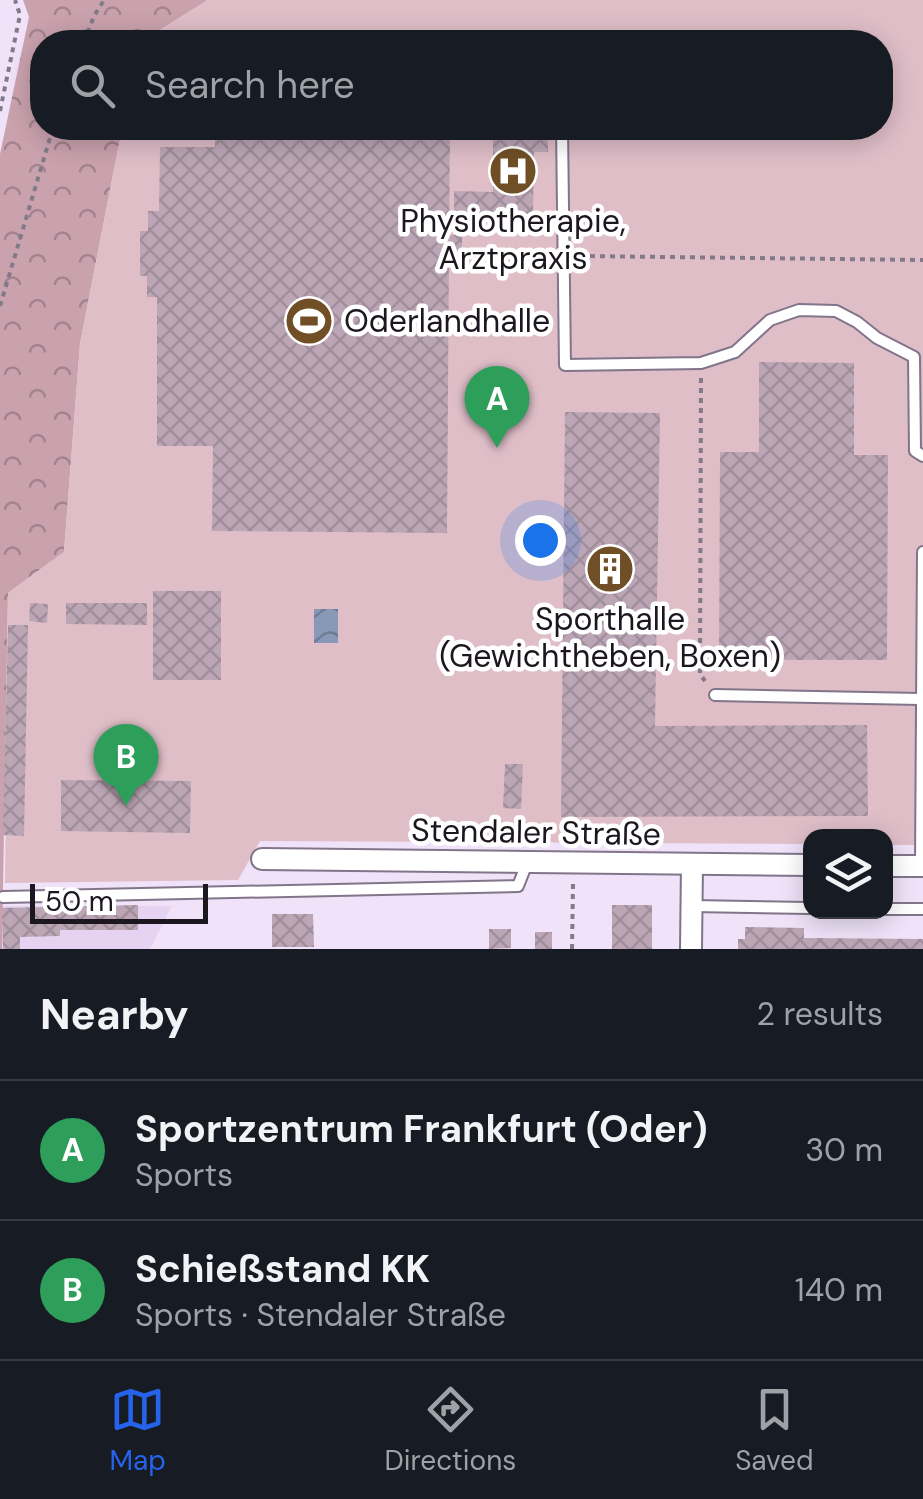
<!DOCTYPE html>
<html lang="en">
<head>
<meta charset="utf-8">
<style>
	body { margin:0; font-family:"DM Sans",sans-serif; background:#20242c; color:#f1f3f6 }
	.controls { position:absolute; right:30px; bottom:30px; display:grid; overflow:hidden; border-radius:20px; box-shadow:0 5px 25px #0003 }
	.controls button { width:90px; height:90px; display:grid; place-items:center; padding:0; border:0; border-bottom:2px solid #363941; background:#171b24; color:#f1f3f6; font:50px sans-serif }
	.scale { position:absolute; left:30px; bottom:25px; width:178px; box-sizing:border-box; padding-left:10px; border:5px solid #1c171f; border-top:0; font-size:28px; line-height:35px; white-space:nowrap; color:#1c171f; -webkit-text-stroke:8px #fff; paint-order:stroke }
	.you { position:absolute; left:540px; top:540px; width:35px; height:35px; margin:-25px; border:8px solid #fff; border-radius:50%; background:#1a73e8; box-shadow:0 0 0 15px #1a73e833 }
	.badge { display:grid; place-items:center; width:65px; height:65px; border-radius:50%; background:#2563eb; color:#fff; font-size:32px; font-weight:700 }
	.pin { position:absolute; translate:-50% -82px; filter:drop-shadow(0 2px 5px #0008) }
	.pin::after { content:''; position:absolute; top:52px; width:35px; height:30px; background:inherit; clip-path:polygon(0 0,100% 0,50% 100%) }
	.list { margin:0; padding:0; list-style:none }
	h2 { display:flex; justify-content:space-between; align-items:center; height:130px; margin:0; padding:0 40px; font-size:42px }
	h2 small { font-size:32px; font-weight:400; color:#9ea1a6 }
	.list li { display:grid; grid-template-columns:65px 1fr auto; gap:30px; align-items:center; box-sizing:border-box; height:140px; padding:0 40px; border-top:2px solid #363941 }
	.list b { display:block; font-size:38px; white-space:nowrap }
	.list p { margin:0; font-size:32px; white-space:nowrap; color:#9ea1a6 }
	.list em { font-size:32px; font-style:normal; color:#9ea1a6 }
	.icon { flex:none; width:55px; height:55px; fill:none; stroke:currentColor; stroke-width:2; stroke-linecap:round; stroke-linejoin:round }
	.map { position:relative; flex:none; width:923px; height:949px; overflow:hidden }
	.search { position:absolute; background:#171b24; box-shadow:0 5px 25px #0003; left:30px; right:30px; top:30px; height:110px; display:flex; align-items:center; gap:25px; box-sizing:border-box; padding:0 35px; border-radius:40px; color:#9ea1a6; font-size:38px }
	.sheet { height:410px; background:#171b24 }
	nav { display:flex; justify-content:space-around; align-items:center; box-sizing:border-box; height:140px; border-top:2px solid #363941; background:#171b24; font-size:28px; color:#9ea1a6 }
	nav a { display:grid; justify-items:center; gap:5px }
	nav .on { color:#2563eb }
	.map>svg:first-child { display:block }
</style>
</head>
<body>
<div class="map">
<svg width="923" height="949" viewBox="0 0 923 949">
	<defs>
		<pattern id="forest-crowns" width="20" height="18" patternUnits="userSpaceOnUse" patternTransform="scale(2.5)"><rect width="20" height="18" fill="#caa2ae"/><path d="M2 6a3 3 0 1 1 6 0M12 15a3 3 0 1 1 6 0" fill="none" stroke="#a3838d"/></pattern>
		<pattern id="water-waves" width="16" height="10" patternUnits="userSpaceOnUse" patternTransform="scale(2.5)"><rect width="16" height="10" fill="#8898b7"/><path d="M0 5q4-4 8 0t8 0" fill="none" stroke="#6e7b94"/></pattern>
		<pattern id="building-cross-hatch" width="8" height="8" patternUnits="userSpaceOnUse" patternTransform="scale(2.5)"><rect width="8" height="8" fill="#bca6b6"/><path d="M0 0l8 8M0 8l8-8" fill="none" stroke="#a18e9c"/></pattern>
	</defs>
	<rect width="100%" height="100%" fill="#efe2f9"/>
	<path fill="#e5d3f1" d="M2,906h170l-22,43h-148z"/>
	<path fill="url(#forest-crowns)" d="M23,0h185l-48,30 -5,12h-113v86h82l-5,16 -39,200 -16,208 -56,41 -6,356h-2v-795l29,-137z"/>
	<path fill="#dfbec8" d="M208,0h715v845h-37v-9h-76v8l-550,-3 -22,39 -233,3 3,-290 56,-41 16,-208 39,-200 5,-16h756v-86h-725l5,-12z"/>
	<rect fill="url(#water-waves)" x="314" y="609" width="24" height="34"/>
	<g fill="url(#building-cross-hatch)">
		<path d="M215,128h333v24h-14l-1,63 -79,-1v-23l39,1v-54h-43l-1,97h13v21h-13l-2,277 -235,-2 1,-85h-56v-149h-10v-21h-7v-45h8v-20h11l1,-64h55z"/>
		<path d="M759,362l95,1v92h34l-1,205h-168l1,-208h39z"/>
		<path d="M565,412l95,1 -5,313 212,-1 1,91 -307,1z"/>
		<rect x="153" y="591" width="68" height="89"/>
		<path d="M30,603l18,1 -1,19 -18,-2z"/>
		<path d="M66,603h81v22l-81,-1z"/>
		<path d="M8,625h20l-4,211 -21,-1z"/>
		<path d="M505,764h18l-2,45 -18,-1z"/>
		<path d="M61,780l130,1 -1,52 -129,-2z"/>
		<path d="M138,905v25h-78v6l-40,1v12h-17l-1,-41z"/>
		<rect x="612" y="905" width="40" height="44"/>
		<path d="M272,914h41l1,33h-42z"/>
		<path d="M745,927l59,1v10l119,1v10h-185v-10h7z"/>
		<path d="M489,929h22v19l-22,1z"/>
		<rect x="535" y="932" width="17" height="17"/>
	</g>
	<g fill="none" stroke-linecap="round" stroke-linejoin="round">
		<g stroke="#817589" stroke-width="14">
			<g id="lane">
				<path d="M562,128l3,237 136,-2 34,-11 35,-32 29,-10 37,1 21,11 20,16 37,19 1,94 8,5"/>
				<path d="M715,695l206,4"/>
				<path d="M921,865l2,-313"/>
				<path d="M3,897l515,-11 9,-23"/>
				<path d="M692,906l118,2"/>
				<path d="M886,909h37"/>
			</g>
		</g>
		<g stroke="#817589" stroke-width="24">
			<g id="street">
				<path d="M262,859l548,6"/>
				<path d="M886,866h37"/>
				<path d="M691,949l1,-85"/>
			</g>
		</g>
		<g stroke="#837a89" stroke-width="4" stroke-dasharray="5 5" stroke-linecap="butt">
			<path d="M84,42l10,-26 10,-16"/>
			<path d="M0,111l20,-96 -5,-15"/>
			<path d="M510,215v17"/>
			<path d="M580,256l343,4"/>
			<path d="M0,306l53,-178"/>
			<path d="M701,378l-1,296 5,7"/>
			<path d="M572,949l1,-65"/>
		</g>
		<use href="#lane" stroke="#fff" stroke-width="10"/>
		<use href="#street" stroke="#fff" stroke-width="20"/>
	</g>
	<defs>
		<g id="hospital-disc" transform="scale(2.5)"><circle r="9.5" fill="#704f26" stroke="#fff"/><path d="M-5-5h3v3.5h4V-5h3V5h-3V1.5h-4V5h-3Z" fill="#fff"/></g>
		<g id="stadium-disc" transform="scale(2.5)"><circle r="9.5" fill="#704f26" stroke="#fff"/><path d="M0-5a6.5 5 0 1 0 0 10a6.5 5 0 1 0 0-10ZM-3.5-1.8h7v3.6h-7Z" fill="#fff"/></g>
		<g id="building-disc" transform="scale(2.5)"><circle r="9.5" fill="#704f26" stroke="#fff"/><path d="M-4-6H4V6H1V3H-1V6H-4ZM-2.5-4.3h1.7v1.8h-1.7ZM.8-4.3h1.7v1.8H.8ZM-2.5-1h1.7V.8h-1.7ZM.8-1h1.7V.8H.8Z" fill="#fff"/></g>
	</defs>
	<g fill-rule="evenodd">
		<use href="#hospital-disc" x="513" y="171"/>
		<use href="#stadium-disc" x="309" y="321"/>
		<use href="#building-disc" x="610" y="569"/>
	</g>
	<g text-anchor="middle" dominant-baseline="central" stroke-width="9" stroke-linejoin="round" paint-order="stroke">
		<g font-size="32" fill="#1c171f" stroke="#fff">
			<text x="513" y="221">Physiotherapie,<tspan x="513" dy="37">Arztpraxis</tspan></text>
			<text x="344" y="321" text-anchor="start">Oderlandhalle</text>
			<text x="610" y="619">Sporthalle<tspan x="610" dy="37">(Gewichtheben, Boxen)</tspan></text>
		</g>
		<g font-size="32" fill="#1c171f" stroke="#fff">
			<text transform="translate(536 832) rotate(1)">Stendaler Straße</text>
		</g>
	</g>
</svg>
<div class="controls">
<button><svg class="icon" aria-label="layers" viewBox="0 0 24 24"><path d="M12 4l9 5-9 5-9-5zM3 14l9 5 9-5"/></svg></button>
</div>
<div class="scale">50 m</div>
<div class="you"></div>
<div class="pin badge" style="left:497px;top:448px;background:#2e9e5b">A</div>
<div class="pin badge" style="left:126px;top:806px;background:#2e9e5b">B</div>
<div class="search"><svg class="icon" aria-label="search" viewBox="0 0 24 24"><circle cx="10" cy="10" r="6"/><path d="M15 15l6 6"/></svg>Search here</div>
</div>
<section class="sheet">
<h2>Nearby<small>2 results</small></h2>
<ul class="list">
<li><span class="badge" style="background:#2e9e5b">A</span><div><b>Sportzentrum Frankfurt (Oder)</b><p>Sports</p></div><em>30 m</em></li>
<li><span class="badge" style="background:#2e9e5b">B</span><div><b>Schießstand KK</b><p>Sports · Stendaler Straße</p></div><em>140 m</em></li>
</ul>
</section>
<nav>
<a class="on"><svg class="icon" aria-label="map" viewBox="0 0 24 24"><path d="M3 6l6-2 6 2 6-2v14l-6 2-6-2-6 2zM9 4v14M15 6v14"/></svg>Map</a>
<a><svg class="icon" aria-label="directions" viewBox="0 0 24 24"><path d="M12 3l9 9-9 9-9-9zM9 14v-3h6M13 9l2 2-2 2"/></svg>Directions</a>
<a><svg class="icon" aria-label="saved" viewBox="0 0 24 24"><path d="M7 4h10v16l-5-4-5 4z"/></svg>Saved</a>
</nav>
</body>
</html>
